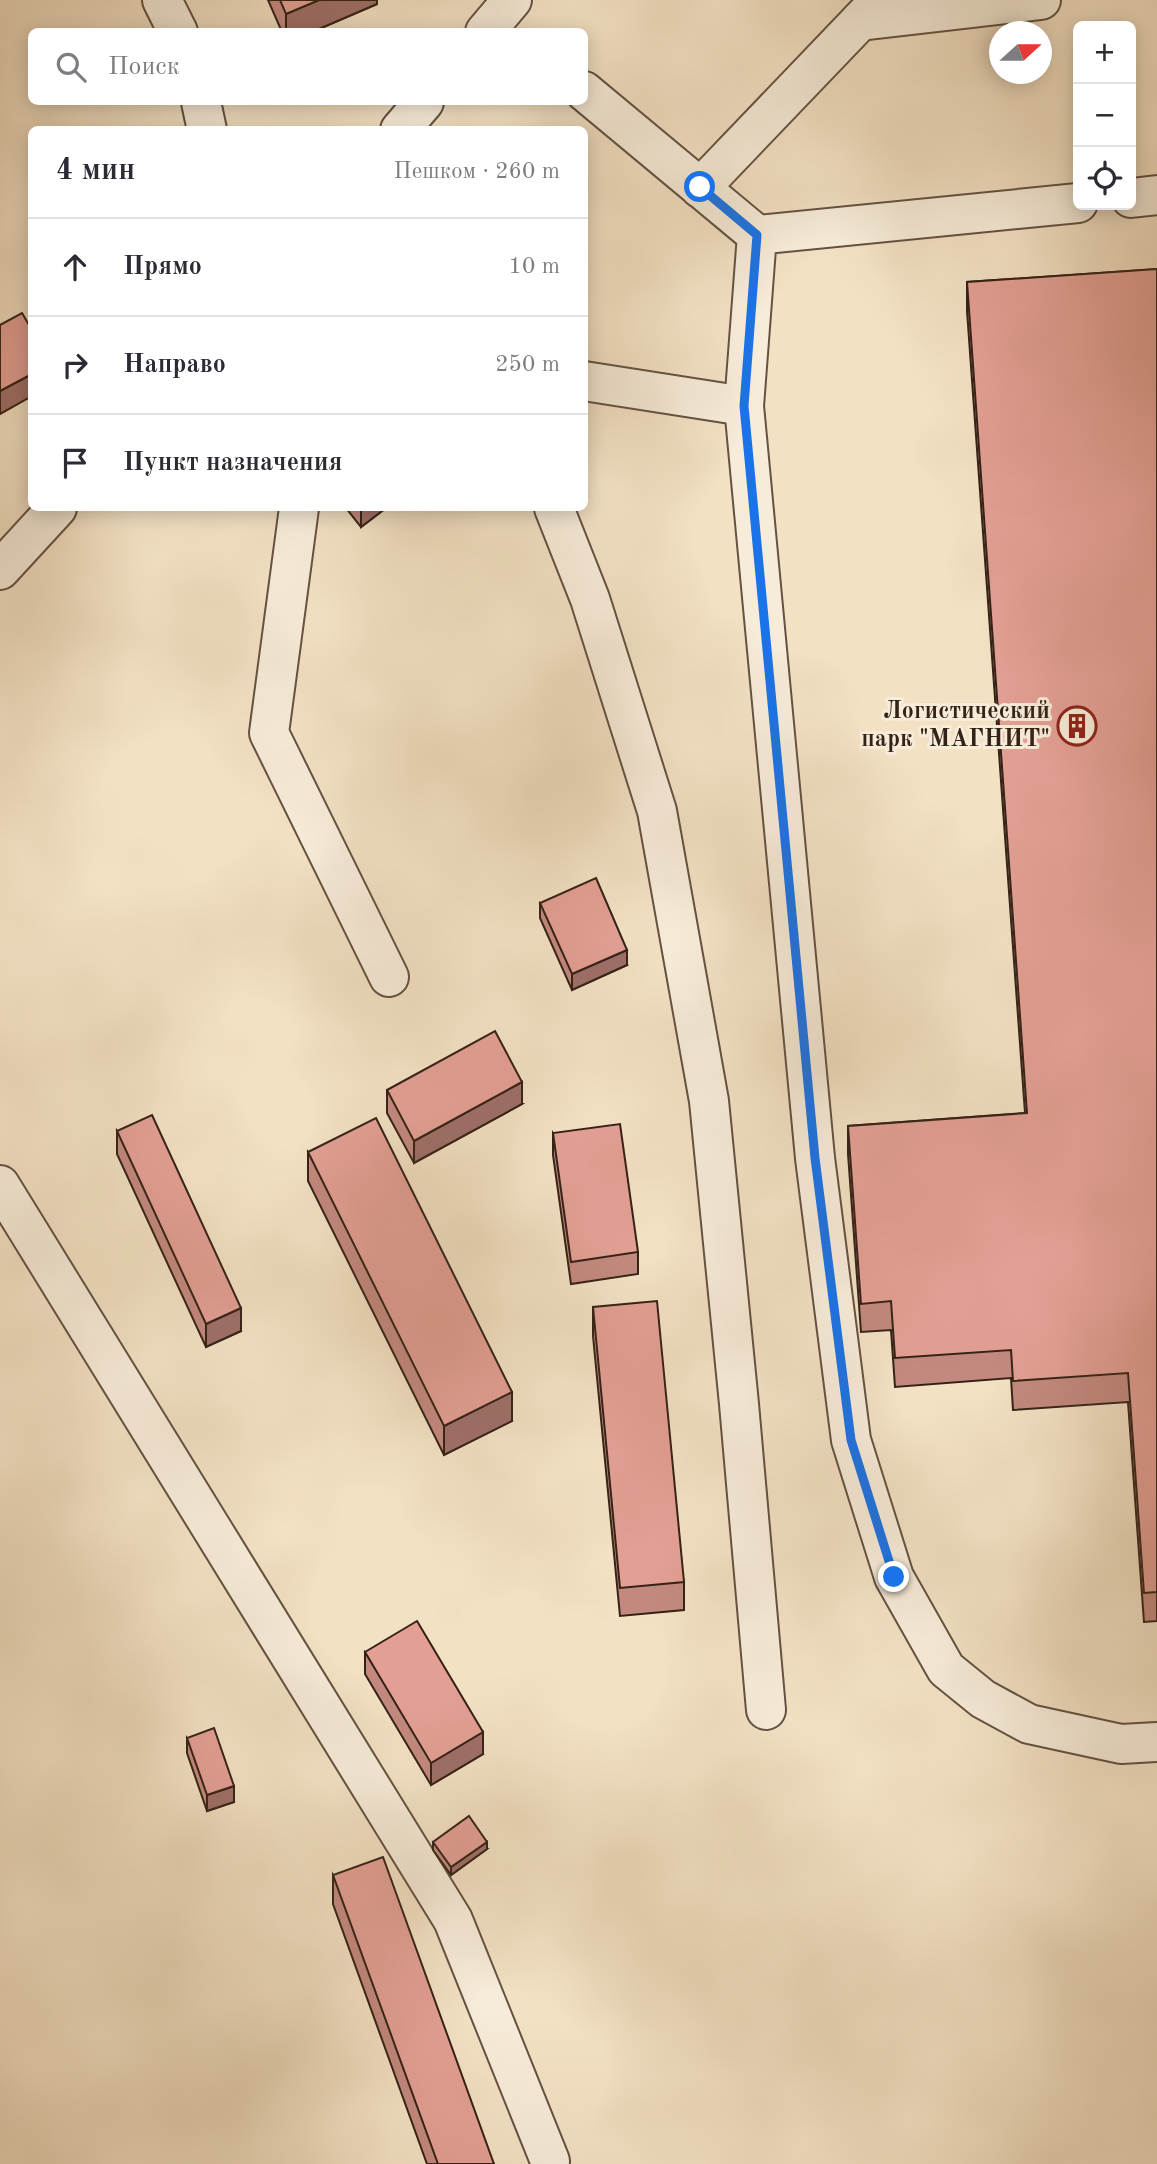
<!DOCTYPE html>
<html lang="ru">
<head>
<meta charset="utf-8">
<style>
	body { margin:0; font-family:"Old Standard TT",serif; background:#f7f7f7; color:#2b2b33 }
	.controls { position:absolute; right:21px; top:21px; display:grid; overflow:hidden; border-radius:10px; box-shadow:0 4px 18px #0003 }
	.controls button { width:63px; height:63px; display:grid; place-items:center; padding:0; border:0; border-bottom:2px solid #e1e1e2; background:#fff; color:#2b2b33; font:35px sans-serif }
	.compass { position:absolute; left:989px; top:21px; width:63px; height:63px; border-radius:50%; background:#fff; box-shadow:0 4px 18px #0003; rotate:69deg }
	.stop { position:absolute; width:21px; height:21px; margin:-16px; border:5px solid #1a73e8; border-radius:50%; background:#fff }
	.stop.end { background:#1a73e8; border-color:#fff; box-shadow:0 2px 7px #0008 }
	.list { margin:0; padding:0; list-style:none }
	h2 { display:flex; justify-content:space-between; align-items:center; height:91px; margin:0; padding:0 28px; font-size:30px }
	h2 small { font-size:23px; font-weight:400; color:#7c7c81 }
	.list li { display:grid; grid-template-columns:46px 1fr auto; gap:21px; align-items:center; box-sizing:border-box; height:98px; padding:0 28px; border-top:2px solid #e1e1e2 }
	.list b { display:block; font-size:26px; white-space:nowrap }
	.list em { font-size:23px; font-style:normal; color:#7c7c81 }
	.icon { flex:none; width:38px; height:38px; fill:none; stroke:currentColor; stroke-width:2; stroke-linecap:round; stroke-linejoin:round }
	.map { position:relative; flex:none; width:1157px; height:2164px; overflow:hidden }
	.search { position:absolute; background:#fff; box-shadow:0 4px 18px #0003; left:28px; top:28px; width:560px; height:77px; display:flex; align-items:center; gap:18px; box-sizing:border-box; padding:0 24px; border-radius:10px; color:#7c7c81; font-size:26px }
	.panel { position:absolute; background:#fff; box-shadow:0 4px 18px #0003; left:28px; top:126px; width:560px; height:385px; border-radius:10px }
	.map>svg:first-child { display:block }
</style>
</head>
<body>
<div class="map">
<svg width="1157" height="2164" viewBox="0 0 1157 2164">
	<rect width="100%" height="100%" fill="#f3e1c4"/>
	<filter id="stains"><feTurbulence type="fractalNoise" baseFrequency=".00286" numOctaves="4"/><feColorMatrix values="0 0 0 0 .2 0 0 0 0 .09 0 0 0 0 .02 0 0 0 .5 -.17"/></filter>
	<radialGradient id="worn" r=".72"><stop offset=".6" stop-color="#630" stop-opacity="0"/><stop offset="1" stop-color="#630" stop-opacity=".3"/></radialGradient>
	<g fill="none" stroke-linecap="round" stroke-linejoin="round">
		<g stroke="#645242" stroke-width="42">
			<g id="minor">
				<path d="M162,0l16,32"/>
				<path d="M860,21l181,-21"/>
				<path d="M485,32l27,-32"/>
				<path d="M584,91l173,144"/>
				<path d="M201,102l6,28"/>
				<path d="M400,130l24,-28"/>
				<path d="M700,188l180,-188"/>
				<path d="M1131,198l26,-3"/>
				<path d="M584,381l160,25 13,-171 321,-32"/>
				<path d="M744,406l71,752 36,282 43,137 52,92 37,30 46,25 92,20 36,-2"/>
				<path d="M299,508l-30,225 120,244"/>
				<path d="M554,508l36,91 67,212 52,290 30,303 27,306"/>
				<path d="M0,570l57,-62"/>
				<path d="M0,1185l453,735 97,241"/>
			</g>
		</g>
		<use href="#minor" stroke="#f7ecd9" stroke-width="38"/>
	</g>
	<g fill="#c3897f" stroke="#352217" stroke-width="2">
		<path d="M268,0h109v4l-65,28h-30z"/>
		<path d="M1157,269v1352l-13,1 -16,-220 -115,8 -2,-32 -116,9 -4,-57 -30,2 -13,-178v-28l177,-13 -58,-802v-29z"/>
		<path d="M346,508h40l-25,19z"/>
		<path d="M540,903l87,62 -55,25 -32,-72z"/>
		<path d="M387,1090l135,14 -108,59 -27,-50z"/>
		<path d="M117,1131l124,200 -35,16 -89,-193z"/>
		<path d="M553,1133l85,119v22l-67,10 -18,-129z"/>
		<path d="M308,1152l204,269 -68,34 -136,-274z"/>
		<path d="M593,1307l91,275v28l-64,6 -27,-280z"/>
		<path d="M365,1652l118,102 -52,31 -66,-111z"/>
		<path d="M187,1738l47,64 -27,9 -20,-58z"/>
		<path d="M433,1842l54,7 -36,26 -18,-25z"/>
		<path d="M333,1875l161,289h-67l-94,-260z"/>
	</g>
	<g fill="#9f6f68" stroke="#352217" stroke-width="2">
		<path d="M319,0h58v4l-65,28h-26v-18z"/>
		<path d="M32,374v22l-32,18v-23z"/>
		<path d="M366,508h20l-25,19v-16z"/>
		<path d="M627,950v15l-55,25v-16z"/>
		<path d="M522,1082v22l-108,59v-22z"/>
		<path d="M241,1308v23l-35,16v-23z"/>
		<path d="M512,1392v29l-68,34v-29z"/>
		<path d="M483,1732v22l-52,31v-22z"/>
		<path d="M234,1786v16l-27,9v-16z"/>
		<path d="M487,1842v7l-36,26v-8z"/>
	</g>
	<g fill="#e39f94" stroke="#352217" stroke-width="2">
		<path d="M280,0h39l-33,14z"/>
		<path d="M1157,269v1323l-13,1 -16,-220 -115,8 -2,-31 -116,8 -4,-57 -30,3 -13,-178 179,-13 -60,-831z"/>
		<path d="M22,313l10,17v44l-32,17v-66z"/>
		<path d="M596,878l31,72 -55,24 -32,-71z"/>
		<path d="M495,1031l27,51 -108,59 -27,-51z"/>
		<path d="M152,1115l89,193 -35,16 -89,-193z"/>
		<path d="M376,1118l136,274 -68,34 -136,-274z"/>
		<path d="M620,1124l18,128 -67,10 -18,-129z"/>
		<path d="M657,1301l27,281 -64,6 -27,-281z"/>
		<path d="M417,1621l66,111 -52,31 -66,-111z"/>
		<path d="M214,1728l20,58 -27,9 -20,-57z"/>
		<path d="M469,1816l18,26 -36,25 -18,-25z"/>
		<path d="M383,1857l111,307h-56l-105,-289z"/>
	</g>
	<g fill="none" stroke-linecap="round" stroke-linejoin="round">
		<path stroke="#1a73e8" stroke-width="9" d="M700,187l57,48 -13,171 71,752 36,282 43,137"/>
	</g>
	<defs>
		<g id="building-ring" transform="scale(2.0125)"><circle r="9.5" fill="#f7ecd9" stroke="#8f2418" stroke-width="1.5"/><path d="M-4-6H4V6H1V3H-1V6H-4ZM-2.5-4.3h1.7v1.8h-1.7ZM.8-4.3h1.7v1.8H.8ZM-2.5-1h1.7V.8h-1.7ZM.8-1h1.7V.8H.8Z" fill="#8f2418"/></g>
	</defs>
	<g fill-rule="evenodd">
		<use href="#building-ring" x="1077" y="726"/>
	</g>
	<g text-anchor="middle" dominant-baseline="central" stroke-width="6" stroke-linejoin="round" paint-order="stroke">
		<g font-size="24" font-weight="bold" fill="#352217" stroke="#f7ecd9" text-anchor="end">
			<text x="1050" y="712">Логистический<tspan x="1050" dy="28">парк "МАГНИТ"</tspan></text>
		</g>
	</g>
	<rect width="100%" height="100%" filter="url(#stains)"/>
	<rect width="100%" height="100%" fill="url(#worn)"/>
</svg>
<div class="controls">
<button>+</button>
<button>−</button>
<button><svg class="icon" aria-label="locate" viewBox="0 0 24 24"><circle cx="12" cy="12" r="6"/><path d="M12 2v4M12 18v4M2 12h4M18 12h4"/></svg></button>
</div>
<svg class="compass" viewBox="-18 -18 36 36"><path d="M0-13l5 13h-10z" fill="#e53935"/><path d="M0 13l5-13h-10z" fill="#7c7c81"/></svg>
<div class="stop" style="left:700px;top:187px"></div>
<div class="stop end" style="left:894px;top:1577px"></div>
<div class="search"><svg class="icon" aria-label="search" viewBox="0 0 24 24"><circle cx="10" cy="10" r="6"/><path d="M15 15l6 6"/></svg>Поиск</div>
<section class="panel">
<h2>4 мин<small>Пешком · 260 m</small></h2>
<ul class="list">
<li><svg class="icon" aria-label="ahead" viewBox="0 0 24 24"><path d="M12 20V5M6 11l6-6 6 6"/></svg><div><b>Прямо</b></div><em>10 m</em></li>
<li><svg class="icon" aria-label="right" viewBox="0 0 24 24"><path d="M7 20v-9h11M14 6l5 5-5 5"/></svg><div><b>Направо</b></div><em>250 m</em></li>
<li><svg class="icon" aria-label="arrive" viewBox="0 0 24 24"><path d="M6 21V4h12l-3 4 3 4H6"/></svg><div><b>Пункт назначения</b></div></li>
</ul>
</section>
</div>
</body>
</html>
